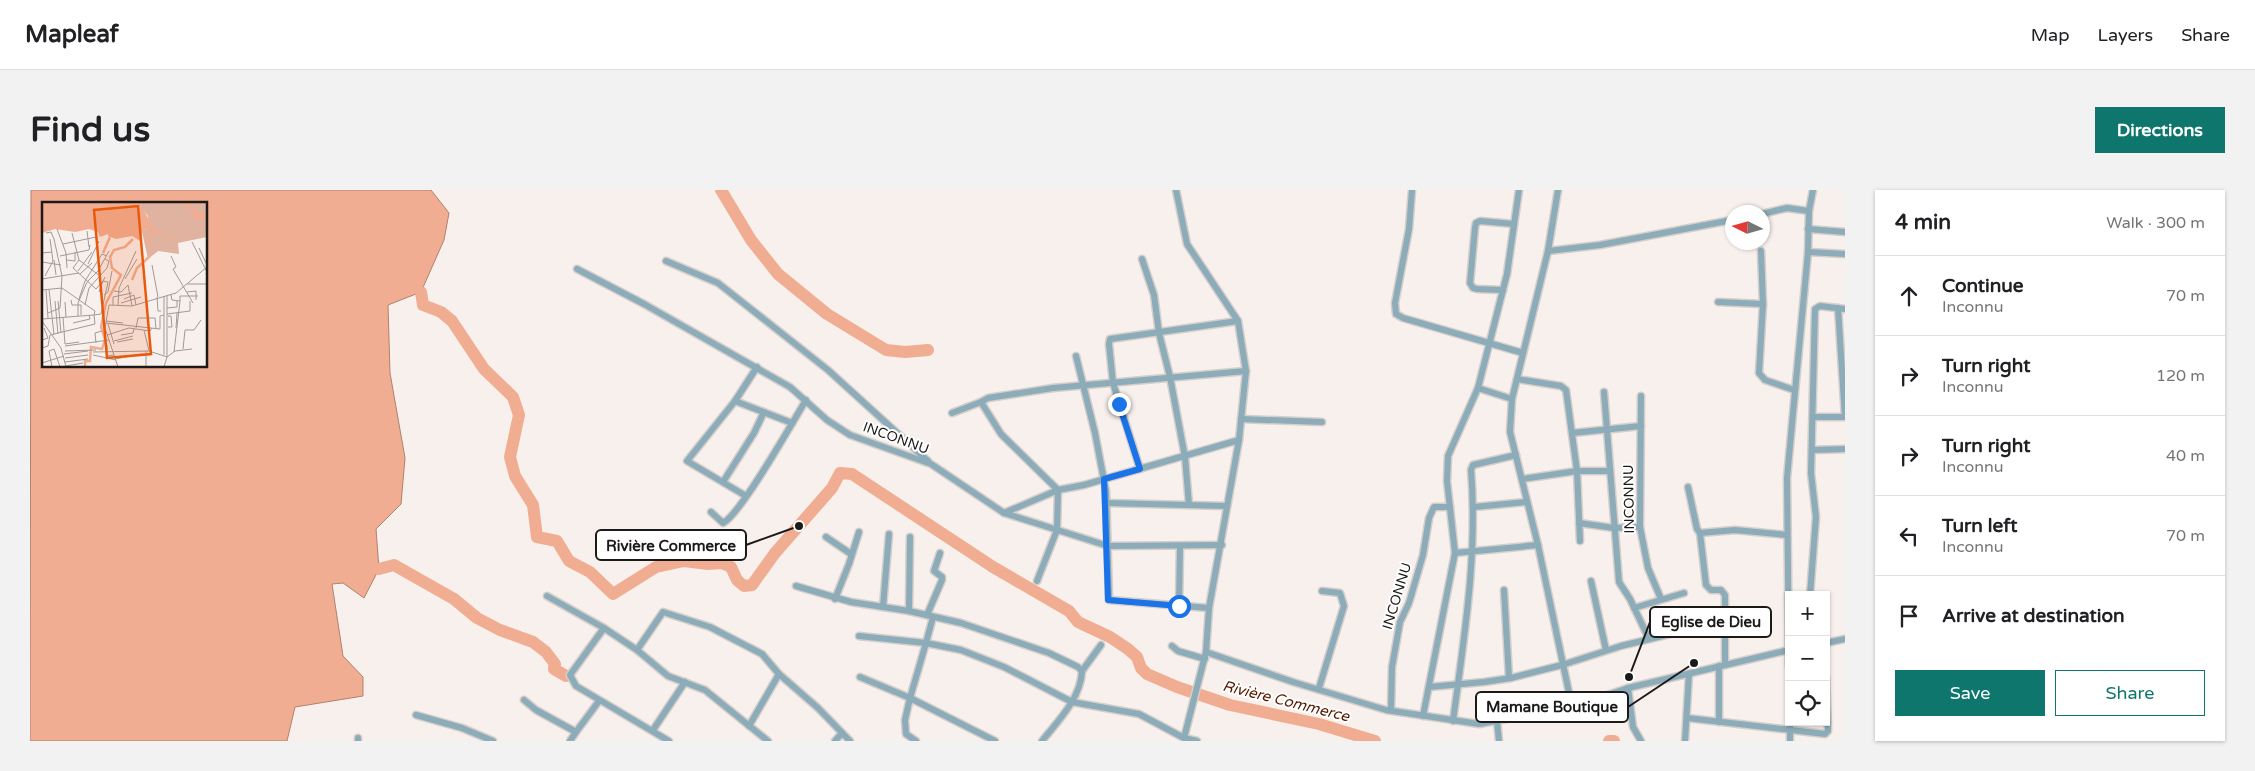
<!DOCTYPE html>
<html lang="en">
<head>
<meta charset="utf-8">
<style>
	body { margin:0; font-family:"Varela Round",sans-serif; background:#f2f2f2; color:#202124 }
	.controls { position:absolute; right:15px; bottom:15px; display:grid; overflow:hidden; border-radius:0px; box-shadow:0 1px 4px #0004 }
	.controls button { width:45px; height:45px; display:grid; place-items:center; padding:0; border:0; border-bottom:1px solid #e0e0e0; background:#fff; color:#202124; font:25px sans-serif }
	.compass { position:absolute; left:1695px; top:15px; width:45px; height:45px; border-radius:50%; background:#fff; box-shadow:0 1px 4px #0004; rotate:275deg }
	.stop { position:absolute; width:15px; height:15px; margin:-11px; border:4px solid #1a73e8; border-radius:50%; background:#fff }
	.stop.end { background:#1a73e8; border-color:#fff; box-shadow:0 1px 5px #0008 }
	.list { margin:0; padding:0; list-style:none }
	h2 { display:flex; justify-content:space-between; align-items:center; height:65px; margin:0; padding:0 20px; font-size:21px }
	h2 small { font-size:16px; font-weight:400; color:#757577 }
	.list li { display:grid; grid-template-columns:32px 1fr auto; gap:15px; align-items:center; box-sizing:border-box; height:80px; padding:0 20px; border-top:1px solid #e0e0e0 }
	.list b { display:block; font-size:19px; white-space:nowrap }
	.list p { margin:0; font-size:16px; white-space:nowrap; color:#757577 }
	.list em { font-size:16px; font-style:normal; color:#757577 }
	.actions { display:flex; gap:10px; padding:15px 20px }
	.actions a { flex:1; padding:11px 0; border:1px solid #0f766e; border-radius:0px; text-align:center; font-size:18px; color:#0f766e }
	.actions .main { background:#0f766e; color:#fff }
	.icon { flex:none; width:28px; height:28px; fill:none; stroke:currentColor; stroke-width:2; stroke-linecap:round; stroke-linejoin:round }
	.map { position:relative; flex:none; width:1815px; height:551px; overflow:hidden; border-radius:0px }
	header { display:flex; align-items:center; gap:30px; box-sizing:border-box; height:70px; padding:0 25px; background:#fff; border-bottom:1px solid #e0e0e0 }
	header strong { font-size:24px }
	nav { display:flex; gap:28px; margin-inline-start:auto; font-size:18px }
	.intro { display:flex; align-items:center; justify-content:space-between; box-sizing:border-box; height:120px; padding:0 30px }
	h1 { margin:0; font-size:35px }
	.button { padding:12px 22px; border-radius:0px; background:#0f766e; color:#fff; font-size:18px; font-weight:700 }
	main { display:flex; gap:30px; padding:0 30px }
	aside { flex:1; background:#fff; border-radius:0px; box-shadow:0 1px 4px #0004 }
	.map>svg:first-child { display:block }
</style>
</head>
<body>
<header>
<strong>Mapleaf</strong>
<nav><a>Map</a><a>Layers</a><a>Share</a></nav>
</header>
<div class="intro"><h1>Find us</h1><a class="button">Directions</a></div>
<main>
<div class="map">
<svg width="1815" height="551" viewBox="0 0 1815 551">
	<rect width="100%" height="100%" fill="#f8f0ed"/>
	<path fill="#f1ad91" stroke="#b1816d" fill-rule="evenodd" d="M1,0h400l18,23 -5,27 -23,52 -33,13 2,68 15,85 -4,46 -25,25 3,40 -15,29 -21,-15 -11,1 11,72 20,21v19l-68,11 -8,34h-257zM14,14h162v162h-162z"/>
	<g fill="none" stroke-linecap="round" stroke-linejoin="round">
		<g stroke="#f1ad91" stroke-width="12">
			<path d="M691,0l30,50 27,34 49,40 59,36 19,2 23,-2"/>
			<path d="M391,102l2,13 18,7 11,9 32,48 29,28 6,18 -9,42 5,19 18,29 4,32 20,4 12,20 21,11 23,22 43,-27 28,-6 24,3 14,-1 9,4 6,13 7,6 8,-1 23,-32 57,-65 8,-15 12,1 141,93 76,44 9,11 32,15 18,12 9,8 4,11 6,6 30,13 53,18 89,19 56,17"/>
			<path d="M349,379l15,-4 60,34 23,19 23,12 33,12 13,10 9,12 -1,5 12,7"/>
			<path d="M1579,551h5"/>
		</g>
		<g stroke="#d5cecb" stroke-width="9">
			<g id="street">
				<path d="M1146,0l11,54 51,77 8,50 -7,69 -30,168 -3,44 87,30 93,28 93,14 93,-17 56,-19 161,-38"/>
				<path d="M1382,0l-3,39 -14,74 1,11 7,4 120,35"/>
				<path d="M1528,0l-10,61 -36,148 -2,33 28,113 34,162"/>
				<path d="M1732,24l25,-6 22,3"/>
				<path d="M1778,39l37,3"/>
				<path d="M1518,61l52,-6 132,-25"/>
				<path d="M1731,61l2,53 -4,69 6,7 29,10"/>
				<path d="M1778,62l37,2"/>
				<path d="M1112,69l12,36 5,38 11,44 15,80 4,48"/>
				<path d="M636,71l52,22 110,87 100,91"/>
				<path d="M547,79l67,35 146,83 37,33 23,15 81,29 73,49 104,33 114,-1"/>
				<path d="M1473,100l-26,-1 -4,-1 -3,-5 5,-55 1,-5 4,-2 34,3"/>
				<path d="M1688,112l45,2"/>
				<path d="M1046,166l19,77 11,58 3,109 100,8"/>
				<path d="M1487,189l44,7 5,4 11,81 3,70"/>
				<path d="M1448,198l34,11"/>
				<path d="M1574,202l15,190 11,17 19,40"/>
				<path d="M1611,206l-1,131 8,41 13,31"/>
				<path d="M705,211l57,22"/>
				<path d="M922,223l29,-11"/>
				<path d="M1783,227h32l-7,-109"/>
				<path d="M1211,229l81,3"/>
				<path d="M1542,243l69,-7"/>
				<path d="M1783,260l32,-1"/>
				<path d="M1110,279l-27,-86 -4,-39 1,-5 128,-18"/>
				<path d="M1492,289l55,-8h33"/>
				<path d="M693,292l31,-49 10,-21"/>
				<path d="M1658,297l9,42 3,4 35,-3 52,5"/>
				<path d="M716,306l-59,-35 48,-60 22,-34"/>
				<path d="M1077,313l120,3"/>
				<path d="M1444,317l53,-5"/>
				<path d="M681,322l12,11c18,-9 69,-100 83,-123"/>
				<path d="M974,323l54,-23 26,-5 155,-45"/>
				<path d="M1549,333l35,5 26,-1"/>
				<path d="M1670,343l6,52 5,5h10l4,5v70"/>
				<path d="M796,347l25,17"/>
				<path d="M1425,363l83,-8"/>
				<path d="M1007,391l20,-51 1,-40 -57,-56 -20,-32 7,-4 65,-10 193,-17"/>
				<path d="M1561,391l15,69"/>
				<path d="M766,396l55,16 58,9 52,12 88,30 29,14 4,4c-1,27 -24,50 -40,70"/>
				<path d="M1474,400l5,88"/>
				<path d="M1780,405l6,-78 -5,-44 4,-164 5,-3 25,3"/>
				<path d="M517,406l57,32 33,22 31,26 37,14 63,51"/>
				<path d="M805,409l14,-35 10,-32"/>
				<path d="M1149,416l1,-60"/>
				<path d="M853,417l6,-73"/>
				<path d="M1604,418l50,-15"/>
				<path d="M879,421l1,-74"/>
				<path d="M897,425l15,-35v-3l-8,-6 6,-18"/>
				<path d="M574,438l-34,47 6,11 93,55"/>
				<path d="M829,446l67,7 7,-26"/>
				<path d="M1796,453l19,-4"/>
				<path d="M1142,456l6,5 27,8"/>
				<path d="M607,460l26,-38 47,15 52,27 17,20 39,34 32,33"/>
				<path d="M1759,477l-2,-189 21,-226 1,-41 4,-21"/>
				<path d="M1052,481l19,-26"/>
				<path d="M830,487l50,21 16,-55 35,7 43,17 68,35 67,12 45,24 13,3"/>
				<path d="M1399,497l55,-5 27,-4 51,-13 59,-19 62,-15"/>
				<path d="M1289,498l25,-82 -4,-13 -18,-2"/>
				<path d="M1598,498l5,39 8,14"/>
				<path d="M494,510l12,10 40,22 23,-31"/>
				<path d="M1361,520l1,-43 8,-45 9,-19 14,-48 6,-37 5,-11h16"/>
				<path d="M386,525l46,13 31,13"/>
				<path d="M1393,526l32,-163 -8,-72 1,-25 30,-68 29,-114 12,-84"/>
				<path d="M1657,528l138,16 3,-3 -2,-54"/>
				<path d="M1423,531c11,-83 25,-167 18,-251l2,-5 43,-10"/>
				<path d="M1467,531l2,20"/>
				<path d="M1689,532v-56"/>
				<path d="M1760,532v19"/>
				<path d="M719,536l30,-52"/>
				<path d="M623,540l32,-48"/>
				<path d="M328,548v3"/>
				<path d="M1154,548l22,-86"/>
				<path d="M540,551l6,-9"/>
				<path d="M805,551l7,-8"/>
				<path d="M886,551l-10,-7 -1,-14 5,-22 85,43"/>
				<path d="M1655,551l4,-67"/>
			</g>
		</g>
		<use href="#street" stroke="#8bacb8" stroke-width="6"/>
	</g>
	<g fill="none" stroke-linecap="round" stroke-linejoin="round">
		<path stroke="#1a73e8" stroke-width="6" d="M1089,214l21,65 -36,10 4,121 71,6"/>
	</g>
	<g text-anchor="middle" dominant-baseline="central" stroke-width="4" stroke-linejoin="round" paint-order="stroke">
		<g font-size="14" fill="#1c1a19" stroke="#fff">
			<text transform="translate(866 248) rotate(20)">INCONNU</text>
			<text transform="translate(1599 309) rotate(-91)">INCONNU</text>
			<text transform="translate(1367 406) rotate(-73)">INCONNU</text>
		</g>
		<g font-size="15" font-style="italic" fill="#571c00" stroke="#fff">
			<text transform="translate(1256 511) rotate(14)">Rivière Commerce</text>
		</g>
	</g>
	<g transform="translate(12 12)">
		<rect width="165" height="165" fill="#f8f0ed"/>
		<path d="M93,0h72v35l-29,6 1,11 -21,-3 -10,8 -6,-27 5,-4 1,-12z" fill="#e0b3a0"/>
		<path d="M0,0h93l9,9 11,19 8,1 5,5h13l-14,2 -6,-6 -9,3 -4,6 6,7 -5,10 3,-11 -7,-6 6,-10 -4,-3 -5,4 -2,9 -8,-5 -16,3 -8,-3v-2l-8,3 -2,-5 -9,-3 -14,3 -20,-3 -13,4zM136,0h10l9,10 10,1v3l-12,5 -6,-14z" fill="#f1ad91"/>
		<path fill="none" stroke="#f1ad91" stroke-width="2.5" d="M61,51l7,-16M90,78l5,-12 13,-12M43,165v-6h5l1,-14 11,2 3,-10 -4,-12 5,-24 15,-28 -9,-7 -2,-11 4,-7 11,-3 8,-8"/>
		<path fill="none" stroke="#a09a98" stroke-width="1" d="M15,27l9,24 1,15M45,29l2,16M4,31l5,-1 3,7 8,37 -2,32 -12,5M30,31l7,27 21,16M150,40l15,30M21,42l33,-7M157,46l8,17M18,54l29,-6 1,-5M129,54l5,11 -3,2 20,34M12,58l2,15M25,58l8,1v-9M37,58l-6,8 23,21 7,-8 -4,11M0,60l19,3M0,60v-9l10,-1M46,62l11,-23M110,63l6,32M36,69l14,-19M38,72l12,-11M3,74l8,-15 -3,-22M0,77l37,-6M83,77l12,-20M145,82h20M7,87l5,46M0,88l20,-2 33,23 -1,4 7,-1 7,-32 -5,-1 2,-4M4,88l2,28M72,89l7,1 7,-7 4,21M145,90l9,-1v9M62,93l4,-3 4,-21M129,93l1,5 8,1 -6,51M122,94v59M115,95l1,14h3M37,97l6,-18 17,-27 5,2M82,97l10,-4 2,10M29,98l1,5h9v10M13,99l3,33M16,99l3,32M138,99v-5h18M23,100l1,15M79,101l20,-6M43,103l4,-17 18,-20 2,-7 -4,-2M71,103v-8l19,-4M76,104l1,-18 17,-37M125,106l10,-1v-6M125,112l23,-3v-10M36,114v-13l9,-21 11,-11 11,-20M126,114h3l1,11h-4M21,115l2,27 14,-2M0,117l52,-4M0,119l19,27 5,19M64,119l17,2M31,121l17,-4 -1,-4M64,121l54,6v-13l4,-1M66,122l6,20M94,126l2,-10h17l1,11M134,126l1,-15M102,128l5,21M65,133l22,-7 21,3 2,-3M79,133l12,-2 1,-4M0,138l6,-2 -4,-10M72,139l19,-5M75,140l16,-3M54,141l-1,-10 7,-2M65,143v11l7,-1M23,144l44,-6M0,146l6,-2 2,-11 45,-11 -1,-9M141,147l2,-19h9l7,-10M23,149l31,-1M51,150l56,-1 18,6v-61M22,152l24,-3M51,153l23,5M23,156l23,-3M73,157l27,-5M23,160l23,-3M0,161l22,-7M24,164l17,-3M10,165l-3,-16 5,-2 6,18M76,165l-13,-39 4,-23 23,1 44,-13 31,-26M104,165v-16M122,165l3,-10 8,-6 17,-2"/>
		<path fill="#e8590c" fill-opacity="0.15" stroke="#e8590c" stroke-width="2.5" d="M96,4l13,148 -44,4 -13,-148z"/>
		<rect width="165" height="165" fill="none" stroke="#1c1a19" stroke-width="2.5"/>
	</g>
	<path fill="none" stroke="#1c1a19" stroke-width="2" d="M769 336L716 355M1599 487L1620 432M1664 473L1598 517"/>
	<g fill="#1c1a19" stroke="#fff" stroke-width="2">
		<circle cx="769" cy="336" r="5"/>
		<circle cx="1599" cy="487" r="5"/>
		<circle cx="1664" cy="473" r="5"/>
	</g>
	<g fill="#fff" stroke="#1c1a19" stroke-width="2">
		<rect x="566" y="340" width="150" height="30" rx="5"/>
		<rect x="1620" y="417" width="121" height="30" rx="5"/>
		<rect x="1446" y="502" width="152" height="30" rx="5"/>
	</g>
	<g font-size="15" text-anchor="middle" font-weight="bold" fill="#1c1a19">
		<text x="641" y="361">Rivière Commerce</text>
		<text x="1681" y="437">Eglise de Dieu</text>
		<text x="1522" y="522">Mamane Boutique</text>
	</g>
</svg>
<div class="controls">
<button>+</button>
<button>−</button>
<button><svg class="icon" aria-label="locate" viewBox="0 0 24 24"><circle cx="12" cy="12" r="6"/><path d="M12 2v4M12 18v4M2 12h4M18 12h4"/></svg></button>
</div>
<svg class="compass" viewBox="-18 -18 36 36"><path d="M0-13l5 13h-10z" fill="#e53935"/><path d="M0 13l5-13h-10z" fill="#757577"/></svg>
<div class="stop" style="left:1149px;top:416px"></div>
<div class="stop end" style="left:1089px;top:214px"></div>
</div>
<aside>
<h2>4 min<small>Walk · 300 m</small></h2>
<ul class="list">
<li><svg class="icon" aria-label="ahead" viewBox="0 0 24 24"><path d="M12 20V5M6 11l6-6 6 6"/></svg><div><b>Continue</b><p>Inconnu</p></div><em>70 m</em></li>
<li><svg class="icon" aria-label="right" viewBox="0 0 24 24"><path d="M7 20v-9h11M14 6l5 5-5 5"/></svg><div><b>Turn right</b><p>Inconnu</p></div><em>120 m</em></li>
<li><svg class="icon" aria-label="right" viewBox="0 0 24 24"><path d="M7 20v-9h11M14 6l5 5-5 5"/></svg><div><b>Turn right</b><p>Inconnu</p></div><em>40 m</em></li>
<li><svg class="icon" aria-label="left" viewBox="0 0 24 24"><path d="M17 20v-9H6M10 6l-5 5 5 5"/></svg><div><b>Turn left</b><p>Inconnu</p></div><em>70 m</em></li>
<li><svg class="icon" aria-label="arrive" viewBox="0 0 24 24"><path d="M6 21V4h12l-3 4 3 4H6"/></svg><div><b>Arrive at destination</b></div></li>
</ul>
<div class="actions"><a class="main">Save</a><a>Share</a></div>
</aside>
</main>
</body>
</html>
